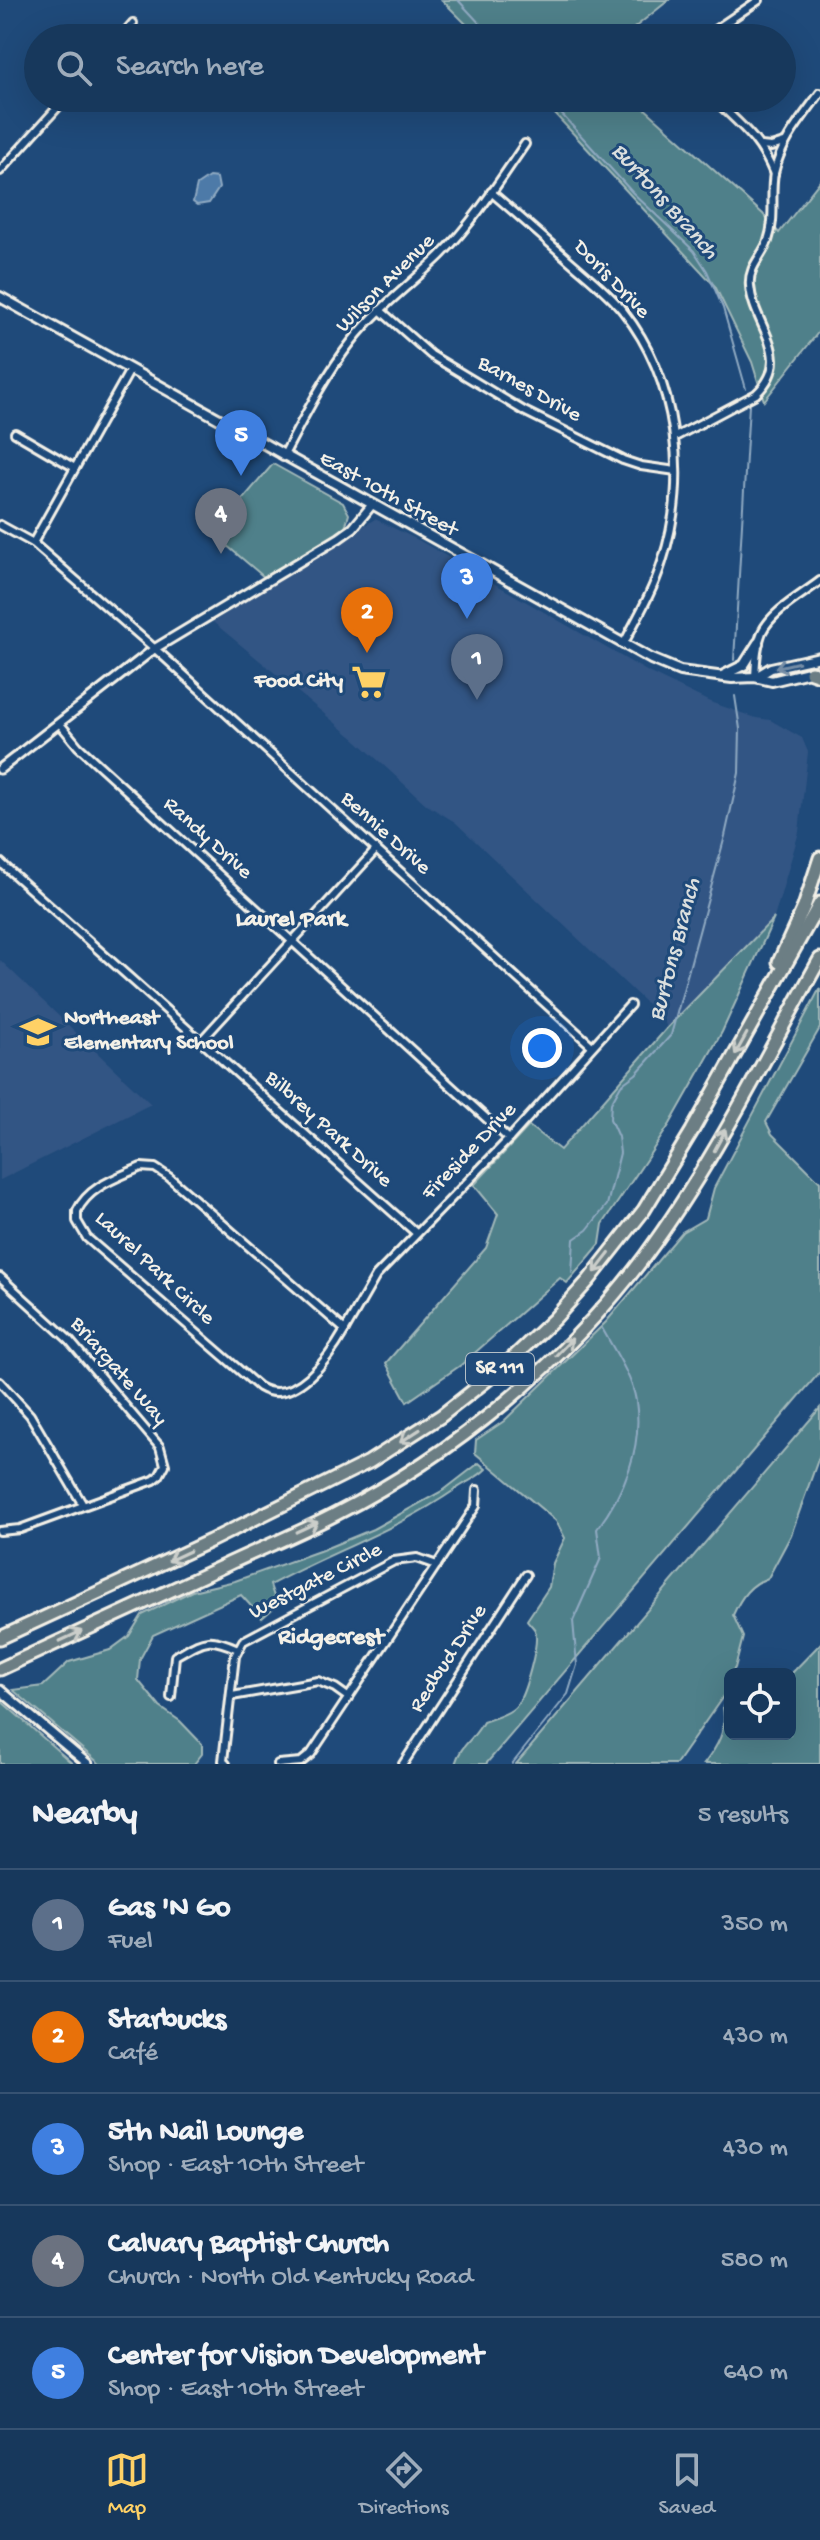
<!DOCTYPE html>
<html lang="en">
<head>
<meta charset="utf-8">
<style>
	body { margin:0; font-family:"Gochi Hand",sans-serif; background:#203f62; color:#f1f3f6 }
	.controls { position:absolute; right:24px; bottom:24px; display:grid; overflow:hidden; border-radius:12px; box-shadow:0 8px 32px #0002 }
	.controls button { width:72px; height:72px; display:grid; place-items:center; padding:0; border:0; border-bottom:2px solid #365272; background:#17385c; color:#f1f3f6; font:40px sans-serif }
	.you { position:absolute; left:542px; top:1048px; width:28px; height:28px; margin:-20px; border:6px solid #fff; border-radius:50%; background:#1a73e8; box-shadow:0 0 0 12px #1a73e833 }
	.badge { display:grid; place-items:center; width:52px; height:52px; border-radius:50%; background:#ffd166; color:#fff; font-size:26px; font-weight:700 }
	.pin { position:absolute; translate:-50% -66px; filter:drop-shadow(0 2px 4px #0008) }
	.pin::after { content:''; position:absolute; top:42px; width:28px; height:24px; background:inherit; clip-path:polygon(0 0,100% 0,50% 100%) }
	.list { margin:0; padding:0; list-style:none }
	h2 { display:flex; justify-content:space-between; align-items:center; height:104px; margin:0; padding:0 32px; font-size:34px }
	h2 small { font-size:26px; font-weight:400; color:#9eacbb }
	.list li { display:grid; grid-template-columns:52px 1fr auto; gap:24px; align-items:center; box-sizing:border-box; height:112px; padding:0 32px; border-top:2px solid #365272 }
	.list b { display:block; font-size:30px; white-space:nowrap }
	.list p { margin:0; font-size:26px; white-space:nowrap; color:#9eacbb }
	.list em { font-size:26px; font-style:normal; color:#9eacbb }
	.icon { flex:none; width:44px; height:44px; fill:none; stroke:currentColor; stroke-width:2; stroke-linecap:round; stroke-linejoin:round }
	.map { position:relative; flex:none; width:820px; height:1764px; overflow:hidden }
	.search { position:absolute; background:#17385c; box-shadow:0 8px 32px #0002; left:24px; right:24px; top:24px; height:88px; display:flex; align-items:center; gap:20px; box-sizing:border-box; padding:0 28px; border-radius:44px; color:#9eacbb; font-size:30px }
	.sheet { height:664px; background:#17385c }
	nav { display:flex; justify-content:space-around; align-items:center; box-sizing:border-box; height:112px; border-top:2px solid #365272; background:#17385c; font-size:22px; color:#9eacbb }
	nav a { display:grid; justify-items:center; gap:4px }
	nav .on { color:#ffd166 }
	.map>svg:first-child { display:block }
</style>
</head>
<body>
<div class="map">
<svg width="820" height="1764" viewBox="0 0 820 1764">
	<rect width="100%" height="100%" fill="#1f4a7a"/>
	<filter id="ink" filterUnits="userSpaceOnUse"><feTurbulence type="fractalNoise" baseFrequency=".0125" numOctaves="2"/><feDisplacementMap in="SourceGraphic" scale="16" xChannelSelector="R" yChannelSelector="G"/><feConvolveMatrix kernelMatrix="1 2 1 2 8 2 1 2 1" color-interpolation-filters="sRGB"/></filter>
	<g filter="url(#ink)">
		<g fill="#335584">
			<path d="M375,519l45,22 230,132 60,29 46,16 14,2 32,18 6,14 -9,80 -25,86 -107,110 -3,-8 -209,-198 -28,-17 -71,-65 -143,-118z"/>
			<path d="M0,960l151,144 -151,76z"/>
		</g>
		<g fill="#50808a" stroke="#a2b8b9" stroke-width="2">
			<path d="M442,0h227l-35,28 -3,10h-151z"/>
			<path d="M540,98h93l130,116 16,19 41,-52v149l-56,71 -12,-39 -37,-76z"/>
			<path d="M273,464l70,39 6,11 -4,14 -7,5 -74,44 -51,-43z"/>
			<path d="M774,918l-52,114 -52,92 -67,100 -3,20 -33,39 -7,-5 -99,87 -54,37 -21,-39 100,-115 12,-34 -24,-29 55,-59 31,24 107,-122z"/>
			<path d="M820,988v40l-54,94 6,12 48,48v190l-334,392h-31c6,-20 18,-23 28,-42 11,-4 27,-8 34,-17 8,-12 23,-62 18,-75 -1,-2 -7,-8 -8,-10l22,-33 4,-24 12,-25 -9,-17 -81,-68 1,-13 28,-19 102,-99 76,-90 24,-14 8,-30z"/>
			<path d="M820,1408v46l-29,81 -23,43c-18,6 -27,19 -35,37l10,22 -8,31 -5,6 -6,21 -48,69h-160z"/>
			<path d="M479,1463l7,6c-9,9 -20,13 -30,20 -59,41 -123,62 -186,96l7,20 -15,13 -21,-23 -88,40 -13,24 -2,21 22,27 20,14 22,23v10l-8,10h-94l-87,-74 30,-4 26,-24 41,-12 19,-14 13,-21 50,-24 43,-10 87,-31 51,-21 71,-39z"/>
			<path d="M820,1644v120h-116c14,-18 23,-34 19,-57l7,-11v38h60v-59z"/>
			<path d="M0,1700l73,64h-73z"/>
		</g>
		<path fill="#4d7aa8" stroke="#90aac2" stroke-width="2" d="M209,177l8,1 2,10 -10,15 -12,2 -4,-3 4,-17z"/>
		<g fill="none" stroke-linecap="round" stroke-linejoin="round">
			<g stroke="#90aac2" stroke-width="2">
				<path d="M458,0l35,38"/>
				<path d="M547,98l85,94 62,59 13,20 16,37 23,81"/>
				<path d="M734,660l15,-255"/>
				<path d="M572,1273l2,-34 13,-9 20,-25 13,-52 -2,-16 -8,-18 1,-16 10,-18 15,-11 35,-39 54,-199 14,-63 1,-44 -5,-33"/>
				<path d="M512,1764l56,-70 9,-29 -4,-44 28,-63 -4,-29c27,-36 46,-81 39,-128 -4,-25 -22,-51 -34,-73"/>
			</g>
			<g stroke="#f4f1e8" stroke-width="12">
				<g id="minor">
					<path d="M120,38l13,-15"/>
					<path d="M703,38l56,-38"/>
					<path d="M713,98c27,27 46,39 61,76"/>
					<path d="M761,146l10,1 13,-4"/>
					<path d="M0,171l66,-73"/>
					<path d="M491,192c27,23 53,46 79,69 18,16 38,31 53,50 55,69 66,169 39,251 -9,29 -25,56 -39,83"/>
					<path d="M380,310l51,45 93,56 99,49 18,6 35,5"/>
					<path d="M15,433l60,35"/>
					<path d="M675,437l81,-43c40,-37 -3,-68 -6,-108 -2,-19 12,-29 18,-45 8,-23 2,-46 6,-68 7,-31 28,-55 46,-80"/>
					<path d="M283,457c21,-40 41,-80 69,-116 25,-32 59,-57 88,-85 33,-33 59,-74 85,-112"/>
					<path d="M0,525l33,18 129,112 430,391"/>
					<path d="M33,543l97,-173"/>
					<path d="M755,677c1,-15 1,-31 7,-45 10,-21 40,-37 58,-51"/>
					<path d="M60,724l18,22 431,393"/>
					<path d="M0,862l416,371"/>
					<path d="M201,1041l175,-191"/>
					<path d="M141,1167l14,1 14,9 176,153c-16,28 -51,78 -86,57l-172,-149 -10,-17v-10c12,-25 40,-33 64,-44z"/>
					<path d="M0,1277l69,63 91,107 5,18 -6,11 -5,4 -134,49 -20,2"/>
					<path d="M345,1330l31,-54 133,-137 121,-134"/>
					<path d="M0,1382l30,33 53,90"/>
					<path d="M232,1696l86,-15 17,7 14,10"/>
					<path d="M171,1697l4,-41c29,-16 31,-21 63,-7"/>
					<path d="M226,1764l-3,-3 12,-105 8,-15 151,-80 23,-3 20,7"/>
					<path d="M278,1764l23,-2 10,-8 165,-248 1,-16"/>
					<path d="M403,1764l123,-189"/>
				</g>
			</g>
			<g stroke="#f4f1e8" stroke-width="13">
				<g id="tertiary">
					<path d="M0,769l154,-120 185,-111 14,-10 18,-22"/>
					<path d="M0,1690l88,74"/>
				</g>
			</g>
			<g stroke="#f4f1e8" stroke-width="14">
				<g id="secondary">
					<path d="M0,297l651,362 29,12 52,7 23,-1 17,4 41,-10"/>
					<path d="M722,676l22,-11 14,-22"/>
					<path d="M756,677l15,-9 49,-11"/>
				</g>
			</g>
			<g stroke="#f4f1e8" stroke-width="17">
				<g id="motorway">
					<path d="M811,672l9,3"/>
					<path d="M779,962l25,-55 16,-49"/>
					<path d="M0,1638l210,-97 159,-79 72,-46 61,-48 52,-49 35,-39 55,-70 48,-79 128,-228"/>
					<path d="M0,1669c75,-35 150,-69 226,-104 36,-17 74,-32 110,-51 118,-60 229,-151 309,-258 68,-92 119,-197 175,-297"/>
				</g>
			</g>
			<use href="#minor" stroke="#1f4a7a" stroke-width="6"/>
			<use href="#tertiary" stroke="#1f4a7a" stroke-width="7"/>
			<use href="#secondary" stroke="#1f4a7a" stroke-width="8"/>
			<use href="#motorway" stroke="#6c7e84" stroke-width="11"/>
		</g>
		<defs><path id="oneway-shaft" d="M-6 0H5M1.5-3L5.5 0L1.5 3" fill="none" stroke-width="1.6" stroke-linecap="round" stroke-linejoin="round" transform="scale(2)"/></defs>
		<use stroke="#748da6" href="#oneway-shaft" transform="translate(787 665) rotate(167)"/>
		<g stroke="#cbceca">
			<use href="#oneway-shaft" transform="translate(741 1044) rotate(119)"/>
			<use href="#oneway-shaft" transform="translate(720 1140) rotate(-62)"/>
			<use href="#oneway-shaft" transform="translate(602 1263) rotate(128)"/>
			<use href="#oneway-shaft" transform="translate(564 1347) rotate(-46)"/>
			<use href="#oneway-shaft" transform="translate(410 1436) rotate(147)"/>
			<use href="#oneway-shaft" transform="translate(307 1527) rotate(-25)"/>
			<use href="#oneway-shaft" transform="translate(179 1556) rotate(155)"/>
			<use href="#oneway-shaft" transform="translate(71 1636) rotate(-25)"/>
		</g>
	</g>
	<defs>
		<g id="supermarket-bare" transform="scale(2.76)"><path d="M-6-5.5h2.5l.6 2H6L4.5 2H-2.5L-4.4-4H-6ZM-1.5 3.2a1.3 1.3 0 1 0 .1 0ZM3 3.2a1.3 1.3 0 1 0 .1 0Z" fill="#ffd166" stroke="#1f4a7a" stroke-width="2.5" paint-order="stroke"/></g>
		<g id="school-bare" transform="scale(2.76)"><path d="M0-5L7-2L0 1L-7-2ZM-4 1L0 2.5L4 1V4Q0 6-4 4Z" fill="#ffd166" stroke="#1f4a7a" stroke-width="2.5" paint-order="stroke"/></g>
	</defs>
	<g fill-rule="evenodd">
		<use href="#supermarket-bare" x="369" y="682"/>
		<use href="#school-bare" x="38" y="1032"/>
	</g>
	<g text-anchor="middle" dominant-baseline="central" stroke-width="6" stroke-linejoin="round" paint-order="stroke">
		<rect fill="#1f4a7a" stroke="#b4bfc7" stroke-width="2" x="466" y="1353" width="68" height="32" rx="6"/>
		<g font-size="20" font-weight="bold" fill="#f4f1e8">
			<text x="500" y="1369">SR 111</text>
		</g>
		<g font-size="22" fill="#f4f1e8" stroke="#1f4a7a">
			<text transform="translate(611 280) rotate(46)">Doris Drive</text>
			<text transform="translate(386 284) rotate(-45)">Wilson Avenue</text>
			<text transform="translate(529 390) rotate(29)">Barnes Drive</text>
			<text transform="translate(388 495) rotate(29)">East 10th Street</text>
			<text transform="translate(385 834) rotate(42)">Bennie Drive</text>
			<text transform="translate(207 839) rotate(42)">Randy Drive</text>
			<text transform="translate(328 1130) rotate(42)">Bilbrey Park Drive</text>
			<text transform="translate(470 1152) rotate(-46)">Fireside Drive</text>
			<text transform="translate(154 1269) rotate(43)">Laurel Park Circle</text>
			<text transform="translate(118 1372) rotate(49)">Briargate Way</text>
			<text transform="translate(316 1582) rotate(-27)">Westgate Circle</text>
			<text transform="translate(449 1659) rotate(-57)">Redbud Drive</text>
		</g>
		<g font-size="22" font-weight="bold" fill="#f4f1e8" stroke="#1f4a7a" text-anchor="end">
			<text x="343" y="682">Food City</text>
			<text x="64" y="1019" text-anchor="start">Northeast<tspan x="64" dy="25">Elementary School</tspan></text>
		</g>
		<g font-size="24" font-style="italic" fill="#dbdfde" stroke="#1f4a7a">
			<text transform="translate(664 202) rotate(48)">Burtons Branch</text>
			<text transform="translate(676 950) rotate(-75)">Burtons Branch</text>
		</g>
		<g font-size="24" font-weight="bold" fill="#f4f1e8" stroke="#1f4a7a">
			<text x="291" y="920">Laurel Park</text>
			<text x="331" y="1638">Ridgecrest</text>
		</g>
	</g>
</svg>
<div class="controls">
<button><svg class="icon" aria-label="locate" viewBox="0 0 24 24"><circle cx="12" cy="12" r="6"/><path d="M12 2v4M12 18v4M2 12h4M18 12h4"/></svg></button>
</div>
<div class="you"></div>
<div class="pin badge" style="left:477px;top:700px;background:#5c6f8a">1</div>
<div class="pin badge" style="left:367px;top:653px;background:#e8710a">2</div>
<div class="pin badge" style="left:467px;top:619px;background:#3f7fe0">3</div>
<div class="pin badge" style="left:221px;top:554px;background:#6b7280">4</div>
<div class="pin badge" style="left:241px;top:476px;background:#3f7fe0">5</div>
<div class="search"><svg class="icon" aria-label="search" viewBox="0 0 24 24"><circle cx="10" cy="10" r="6"/><path d="M15 15l6 6"/></svg>Search here</div>
</div>
<section class="sheet">
<h2>Nearby<small>5 results</small></h2>
<ul class="list">
<li><span class="badge" style="background:#5c6f8a">1</span><div><b>Gas 'N Go</b><p>Fuel</p></div><em>350 m</em></li>
<li><span class="badge" style="background:#e8710a">2</span><div><b>Starbucks</b><p>Café</p></div><em>430 m</em></li>
<li><span class="badge" style="background:#3f7fe0">3</span><div><b>5th Nail Lounge</b><p>Shop · East 10th Street</p></div><em>430 m</em></li>
<li><span class="badge" style="background:#6b7280">4</span><div><b>Calvary Baptist Church</b><p>Church · North Old Kentucky Road</p></div><em>580 m</em></li>
<li><span class="badge" style="background:#3f7fe0">5</span><div><b>Center for Vision Development</b><p>Shop · East 10th Street</p></div><em>640 m</em></li>
</ul>
</section>
<nav>
<a class="on"><svg class="icon" aria-label="map" viewBox="0 0 24 24"><path d="M3 6l6-2 6 2 6-2v14l-6 2-6-2-6 2zM9 4v14M15 6v14"/></svg>Map</a>
<a><svg class="icon" aria-label="directions" viewBox="0 0 24 24"><path d="M12 3l9 9-9 9-9-9zM9 14v-3h6M13 9l2 2-2 2"/></svg>Directions</a>
<a><svg class="icon" aria-label="saved" viewBox="0 0 24 24"><path d="M7 4h10v16l-5-4-5 4z"/></svg>Saved</a>
</nav>
</body>
</html>
